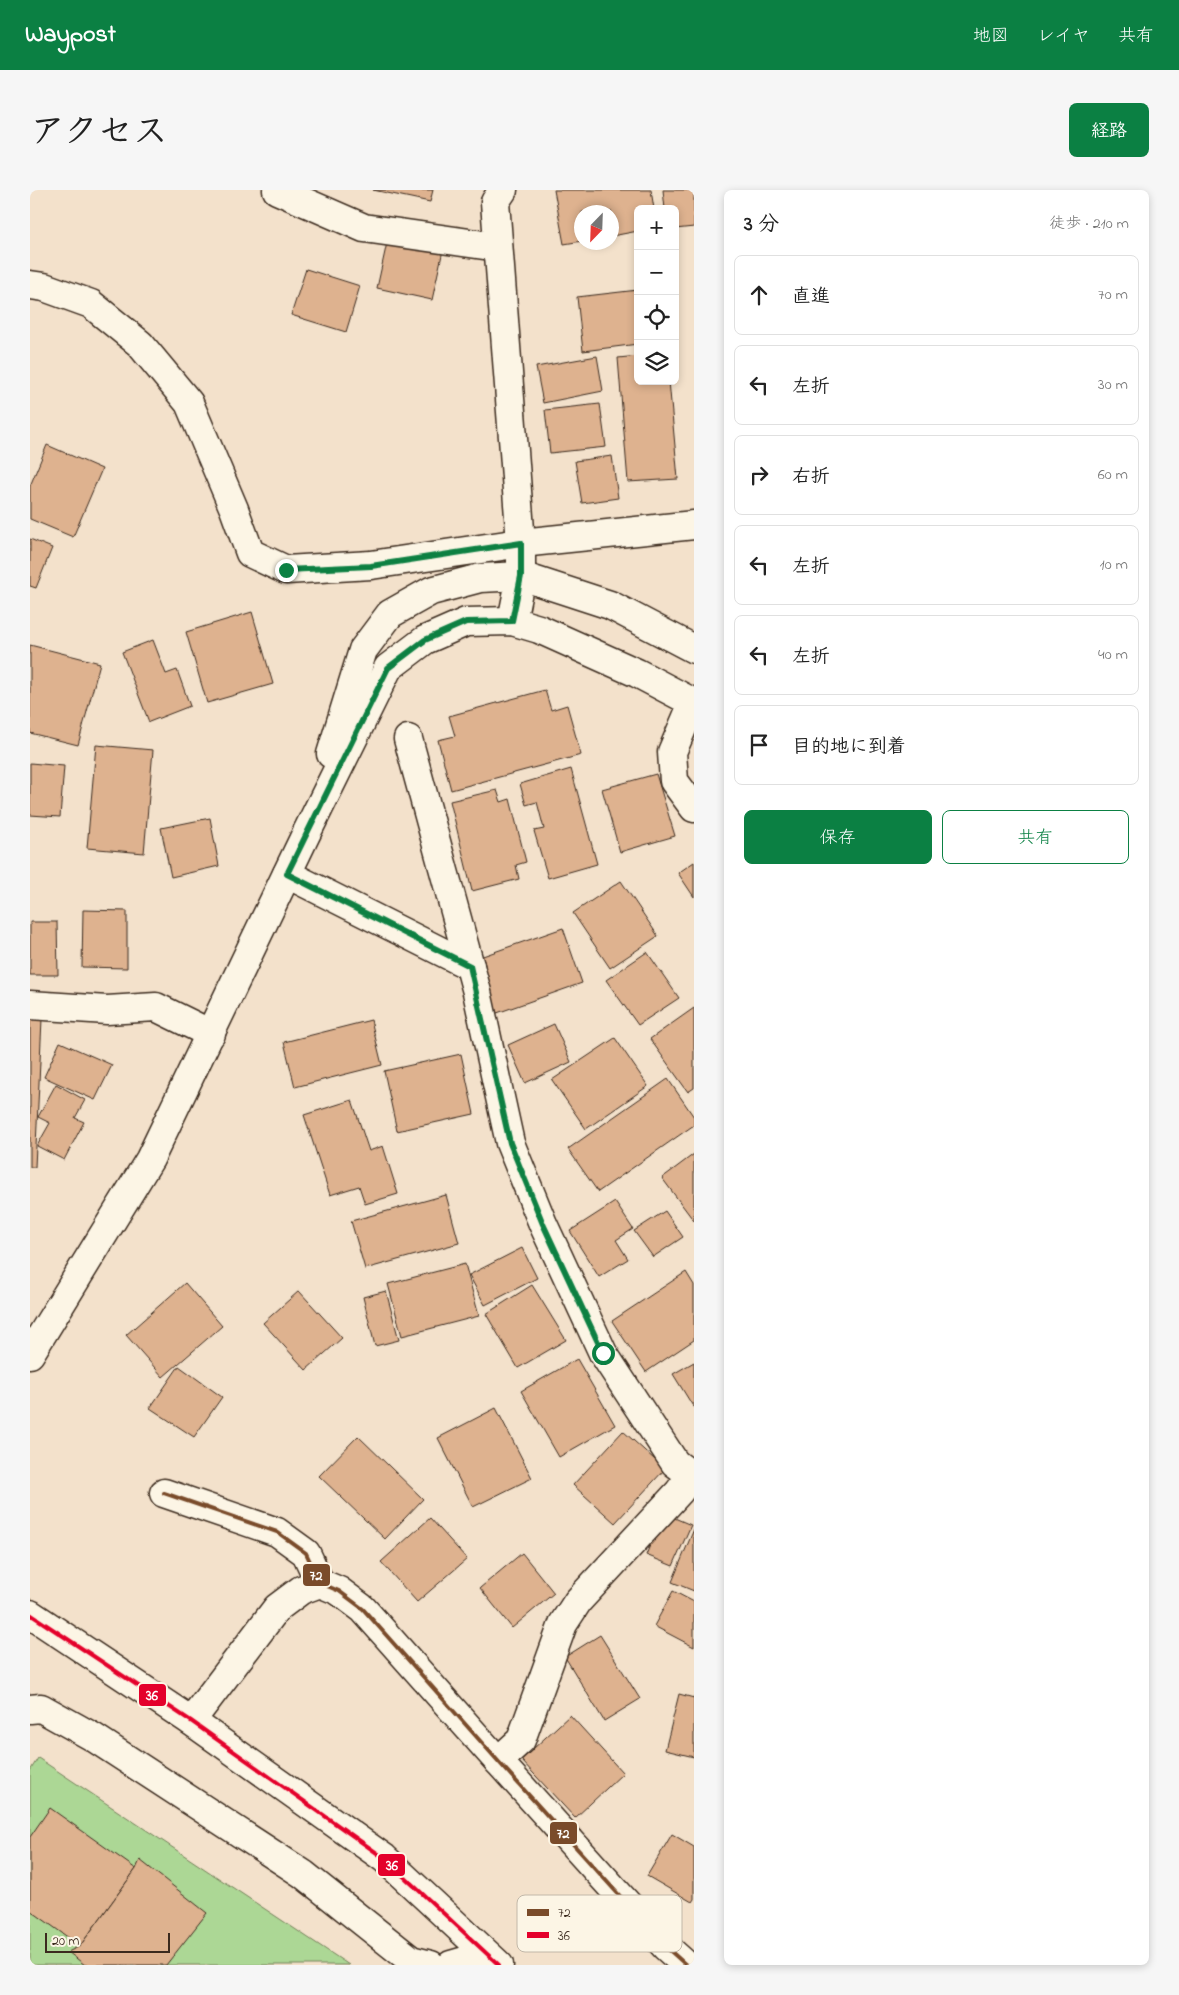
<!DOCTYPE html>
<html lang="ja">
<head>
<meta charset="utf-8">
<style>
	body { margin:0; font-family:"Indie Flower","Klee One",sans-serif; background:#f6f6f6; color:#222 }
	.controls { position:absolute; right:15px; top:15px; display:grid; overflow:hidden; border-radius:8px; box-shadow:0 2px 8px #0003 }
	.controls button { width:45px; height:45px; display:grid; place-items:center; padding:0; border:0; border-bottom:1px solid #e0e0e0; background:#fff; color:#222; font:25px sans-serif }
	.compass { position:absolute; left:544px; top:15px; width:45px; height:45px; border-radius:50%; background:#fff; box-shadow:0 2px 8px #0003; rotate:203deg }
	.scale { position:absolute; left:15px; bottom:12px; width:125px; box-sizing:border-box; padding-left:5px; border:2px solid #3b2a1e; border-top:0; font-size:14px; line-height:18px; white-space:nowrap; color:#3b2a1e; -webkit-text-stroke:4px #fcf5e5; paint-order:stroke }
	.stop { position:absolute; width:15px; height:15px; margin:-11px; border:4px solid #0b8043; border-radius:50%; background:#fff }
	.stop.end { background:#0b8043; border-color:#fff; box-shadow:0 1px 5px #0008 }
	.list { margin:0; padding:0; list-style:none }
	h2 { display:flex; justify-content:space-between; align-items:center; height:65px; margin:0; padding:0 20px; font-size:21px }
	h2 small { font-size:16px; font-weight:400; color:#767676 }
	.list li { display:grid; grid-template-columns:32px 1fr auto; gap:15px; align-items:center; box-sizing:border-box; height:80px; margin:0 10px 10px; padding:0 10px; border:1px solid #e0e0e0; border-radius:8px }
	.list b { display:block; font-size:19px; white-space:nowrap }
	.list em { font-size:16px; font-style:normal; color:#767676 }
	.actions { display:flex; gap:10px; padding:15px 20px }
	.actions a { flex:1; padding:11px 0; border:1px solid #0b8043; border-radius:8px; text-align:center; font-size:18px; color:#0b8043 }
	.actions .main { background:#0b8043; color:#fff }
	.icon { flex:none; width:28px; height:28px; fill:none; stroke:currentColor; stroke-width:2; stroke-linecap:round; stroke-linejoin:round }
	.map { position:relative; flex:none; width:664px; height:1775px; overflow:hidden; border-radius:8px }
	header { display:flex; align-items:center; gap:30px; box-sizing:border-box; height:70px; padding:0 25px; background:#0b8043; color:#fff }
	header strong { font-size:24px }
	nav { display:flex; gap:28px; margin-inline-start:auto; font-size:18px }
	.intro { display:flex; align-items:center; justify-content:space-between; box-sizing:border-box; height:120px; padding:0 30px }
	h1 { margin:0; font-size:35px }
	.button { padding:12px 22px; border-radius:8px; background:#0b8043; color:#fff; font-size:18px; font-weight:700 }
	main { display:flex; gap:30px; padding:0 30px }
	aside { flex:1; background:#fff; border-radius:8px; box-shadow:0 2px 8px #0003 }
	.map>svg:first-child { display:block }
</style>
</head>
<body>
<header>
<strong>Waypost</strong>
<nav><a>地図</a><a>レイヤ</a><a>共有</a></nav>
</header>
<div class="intro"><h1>アクセス</h1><a class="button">経路</a></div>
<main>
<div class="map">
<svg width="664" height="1775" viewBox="0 0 664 1775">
	<rect width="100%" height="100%" fill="#f3e1cb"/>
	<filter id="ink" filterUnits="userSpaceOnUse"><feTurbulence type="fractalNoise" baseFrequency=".02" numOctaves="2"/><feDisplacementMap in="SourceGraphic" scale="10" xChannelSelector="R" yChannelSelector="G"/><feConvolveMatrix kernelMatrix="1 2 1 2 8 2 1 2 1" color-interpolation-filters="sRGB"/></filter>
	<g filter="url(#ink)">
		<path fill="#acd795" stroke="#74805a" d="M8,1568l311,207h-319v-194z"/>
		<g fill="#deb28f" stroke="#3b2a1e">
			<path d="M343,0h60l-3,12z"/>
			<path d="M524,0h97l3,19h-16v22l-26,5v-24h-30v29l-18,3z"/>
			<path d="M633,0h31v37l-19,2v-20h-10z"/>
			<path d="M358,48l55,12 -11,50 -55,-12z"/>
			<path d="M276,79l54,17 -14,46 -55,-17z"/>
			<path d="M608,100v54l-55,7 -6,-54z"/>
			<path d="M567,166l6,35 -60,12 -7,-36z"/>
			<path d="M608,166v25h31l9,98 -50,3 -10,-124z"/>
			<path d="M570,214l6,43 -56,6 -5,-43z"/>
			<path d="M17,255l55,24 -29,68 -43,-18v-33z"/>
			<path d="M582,266l6,42 -36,5 -7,-42z"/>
			<path d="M0,349l22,9 -16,40 -6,-2z"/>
			<path d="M222,422l21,72 -66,19 -21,-71z"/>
			<path d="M123,450l13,34 11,-4 13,36 -41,16 -27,-70z"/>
			<path d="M0,455l70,18 -22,82 -48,-12z"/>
			<path d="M515,500l6,20 16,-5 14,50 -130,35 -13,-50 17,-4 -6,-20z"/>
			<path d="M66,555l57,5 -9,103 -57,-5z"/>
			<path d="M0,573l34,3 -4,51 -30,-2z"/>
			<path d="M541,579l26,95 -49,14 -14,-47 10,-2 -7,-27 -11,3 -6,-21z"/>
			<path d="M626,584l19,62 -55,16 -18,-63z"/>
			<path d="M467,600l4,12 9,-3 16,63 -10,3 3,14 -47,12 -22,-90z"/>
			<path d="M180,628l9,48 -48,11 -10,-49z"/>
			<path d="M664,672v35l-16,-24z"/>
			<path d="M591,691l37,55 -48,32 -37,-55z"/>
			<path d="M53,720l44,1v57l-45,-1z"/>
			<path d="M0,732h27l1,53h-28z"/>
			<path d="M533,738l19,55 -85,30 -20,-55z"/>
			<path d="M617,762l32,46 -41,27 -32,-45z"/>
			<path d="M664,818v80l-6,4 -38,-53z"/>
			<path d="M0,828l12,1 -7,148h-5z"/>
			<path d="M341,830l11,45 -87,22 -11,-45z"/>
			<path d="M524,834l17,38 -46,21 -17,-38z"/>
			<path d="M585,848l33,48 -62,43 -34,-49z"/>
			<path d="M30,852l52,23 -17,35 -51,-23z"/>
			<path d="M431,864l13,60 -77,17 -13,-60z"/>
			<path d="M638,889l26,38v8l-96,67 -30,-43z"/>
			<path d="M26,894l29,16 -10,18 9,4 -20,38 -27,-14 13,-23 -12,-6z"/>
			<path d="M322,910l17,51 14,-5 15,48 -33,10 -6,-18 -29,9 -26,-80z"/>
			<path d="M664,964v67l-32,-43z"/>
			<path d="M416,1005l13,48 -94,26 -14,-48z"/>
			<path d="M585,1012l18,27 -17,11 12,19 -29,18 -29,-46z"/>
			<path d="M635,1021l18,26 -30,20 -19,-26z"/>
			<path d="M492,1058l15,30 -52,27 -16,-30z"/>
			<path d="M435,1074l14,52 -77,20 -14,-52z"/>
			<path d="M656,1082l8,13v55l-48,32 -34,-51z"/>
			<path d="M155,1093l37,43 -59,51 -37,-42z"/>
			<path d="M502,1095l34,55 -48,28 -32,-54z"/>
			<path d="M269,1101l43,47 -36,32 -43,-47z"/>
			<path d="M356,1101l13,49 -24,6 -12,-49z"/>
			<path d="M547,1169l38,66 -56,32 -38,-66z"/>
			<path d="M664,1172v46l-21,-34z"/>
			<path d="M149,1176l43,31 -28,40 -44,-29z"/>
			<path d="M466,1218l36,70 -59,29 -35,-69z"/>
			<path d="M593,1241l42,38 -50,54 -42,-38z"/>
			<path d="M328,1246l65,63 -38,40 -66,-63z"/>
			<path d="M633,1323l28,12 -18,41 -27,-11z"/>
			<path d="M400,1328l37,41 -50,43 -36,-40z"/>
			<path d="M664,1339v62l-22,-9z"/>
			<path d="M492,1363l32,40 -42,35 -32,-40z"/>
			<path d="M643,1401l21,11v45l-40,-21z"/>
			<path d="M570,1445l40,64 -36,22 -39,-64z"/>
			<path d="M649,1504l15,4v59l-29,-7z"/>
			<path d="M540,1525l53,58 -48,45 -54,-58z"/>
			<path d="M20,1618l86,61 -56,77 -50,-36v-73z"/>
			<path d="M642,1644l22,13v52l-2,3 -45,-26z"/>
			<path d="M110,1670l67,53 -41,52h-81l-17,-13 12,-6 56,-77z"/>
		</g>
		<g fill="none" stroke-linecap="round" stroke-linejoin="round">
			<g stroke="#3b2a1e" stroke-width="31">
				<g id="minor">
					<path d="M247,0l87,38 134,19"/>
					<path d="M473,0l-8,12 26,341v33l-9,45"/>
					<path d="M0,95l14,2 47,17 49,40 49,59 45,106 16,44 36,17 85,-5 150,-22 173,-18"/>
					<path d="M663,513l-21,49 2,29 20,27"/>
					<path d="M378,549l69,253 33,151 33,81 60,129 72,110 19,14"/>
					<path d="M301,564l32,-104 27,-36 41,-23 49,-13 41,-2 89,29 84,44"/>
					<path d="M257,684l183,92"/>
					<path d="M0,815l77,5 49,-3 55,27"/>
					<path d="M0,1164l120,-195 156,-325 82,-166 37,-28 41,-18 46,-1 27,8 98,44 57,30"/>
					<path d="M134,1303l113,39 29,21 14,30 19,8 24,18 135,152 168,186 20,18"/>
					<path d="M0,1519l11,-1 52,29 210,137 108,86 20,5"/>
					<path d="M161,1531l86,-113 24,-18 19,-7"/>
					<path d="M468,1571l23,-21 42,-116 15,-23 101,-109 12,-16"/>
					<path d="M421,1775l14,-4 17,-11"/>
				</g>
			</g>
			<g stroke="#3b2a1e" stroke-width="31">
				<path id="major" d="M0,1424l161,107 193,137 115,107"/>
			</g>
			<use href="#minor" stroke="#fcf5e5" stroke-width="28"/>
			<use href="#major" stroke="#fcf5e5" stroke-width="28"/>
			<g stroke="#fcf5e5" stroke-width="8">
				<path id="bus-1" d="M134,1303l113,39 29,21 14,30 19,8 24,18 135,152 168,186 20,18"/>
			</g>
			<g stroke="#fcf5e5" stroke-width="8">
				<path id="bus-2" d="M0,1424l161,107 193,137 115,107"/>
			</g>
			<use href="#bus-1" stroke="#7a4b2a" stroke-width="4"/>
			<use href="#bus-2" stroke="#e4002b" stroke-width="4"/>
		</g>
	</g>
	<g fill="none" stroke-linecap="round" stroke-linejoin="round" filter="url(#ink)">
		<path stroke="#0b8043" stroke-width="6" d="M256,380l85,-4 150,-23v33l-9,45 -46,1 -41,18 -37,28 -101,206 183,92 40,177 33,81 60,129"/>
	</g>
	<rect x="487" y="1705" width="165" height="57" rx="8" fill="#fcf5e5" stroke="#c2b8a9" stroke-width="1"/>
	<rect x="497" y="1719" width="22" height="7" fill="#7a4b2a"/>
	<rect x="497" y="1742" width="22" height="6" fill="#e4002b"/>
	<g font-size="14" fill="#3b2a1e">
		<text x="528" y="1727">72</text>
		<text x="528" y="1750">36</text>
	</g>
	<g stroke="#fcf5e5" stroke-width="2">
		<rect x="272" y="1373" width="29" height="24" rx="5" fill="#7a4b2a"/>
		<rect x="108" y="1493" width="29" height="24" rx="5" fill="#e4002b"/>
		<rect x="519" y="1631" width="29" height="24" rx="5" fill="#7a4b2a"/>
		<rect x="347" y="1663" width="29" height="24" rx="5" fill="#e4002b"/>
	</g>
	<g font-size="14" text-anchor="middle" font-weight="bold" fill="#fff">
		<text x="286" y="1390">72</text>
		<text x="122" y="1510">36</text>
		<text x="533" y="1648">72</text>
		<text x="362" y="1680">36</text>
	</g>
</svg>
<div class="controls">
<button>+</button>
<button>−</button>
<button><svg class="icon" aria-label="locate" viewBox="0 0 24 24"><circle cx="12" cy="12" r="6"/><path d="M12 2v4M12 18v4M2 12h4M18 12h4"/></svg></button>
<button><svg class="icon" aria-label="layers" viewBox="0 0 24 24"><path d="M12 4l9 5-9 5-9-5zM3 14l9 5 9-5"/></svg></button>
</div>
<svg class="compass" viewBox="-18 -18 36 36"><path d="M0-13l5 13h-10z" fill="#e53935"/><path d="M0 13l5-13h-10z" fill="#767676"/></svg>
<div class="scale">20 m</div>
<div class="stop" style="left:573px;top:1163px"></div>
<div class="stop end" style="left:256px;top:380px"></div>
</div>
<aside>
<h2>3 分<small>徒歩 · 210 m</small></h2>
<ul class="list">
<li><svg class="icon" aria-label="ahead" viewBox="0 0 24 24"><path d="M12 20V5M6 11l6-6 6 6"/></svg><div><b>直進</b></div><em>70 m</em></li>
<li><svg class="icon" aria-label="left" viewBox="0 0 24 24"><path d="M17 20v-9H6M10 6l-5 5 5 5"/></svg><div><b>左折</b></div><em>30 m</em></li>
<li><svg class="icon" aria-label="right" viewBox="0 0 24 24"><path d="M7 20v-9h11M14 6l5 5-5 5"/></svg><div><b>右折</b></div><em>60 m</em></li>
<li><svg class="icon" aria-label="left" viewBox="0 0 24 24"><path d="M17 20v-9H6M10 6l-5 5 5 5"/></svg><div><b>左折</b></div><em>10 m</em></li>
<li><svg class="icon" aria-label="left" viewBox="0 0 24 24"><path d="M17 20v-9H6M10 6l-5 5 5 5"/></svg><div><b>左折</b></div><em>40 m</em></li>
<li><svg class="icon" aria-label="arrive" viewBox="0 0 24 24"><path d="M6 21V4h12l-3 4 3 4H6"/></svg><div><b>目的地に到着</b></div></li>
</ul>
<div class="actions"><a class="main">保存</a><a>共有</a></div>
</aside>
</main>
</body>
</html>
